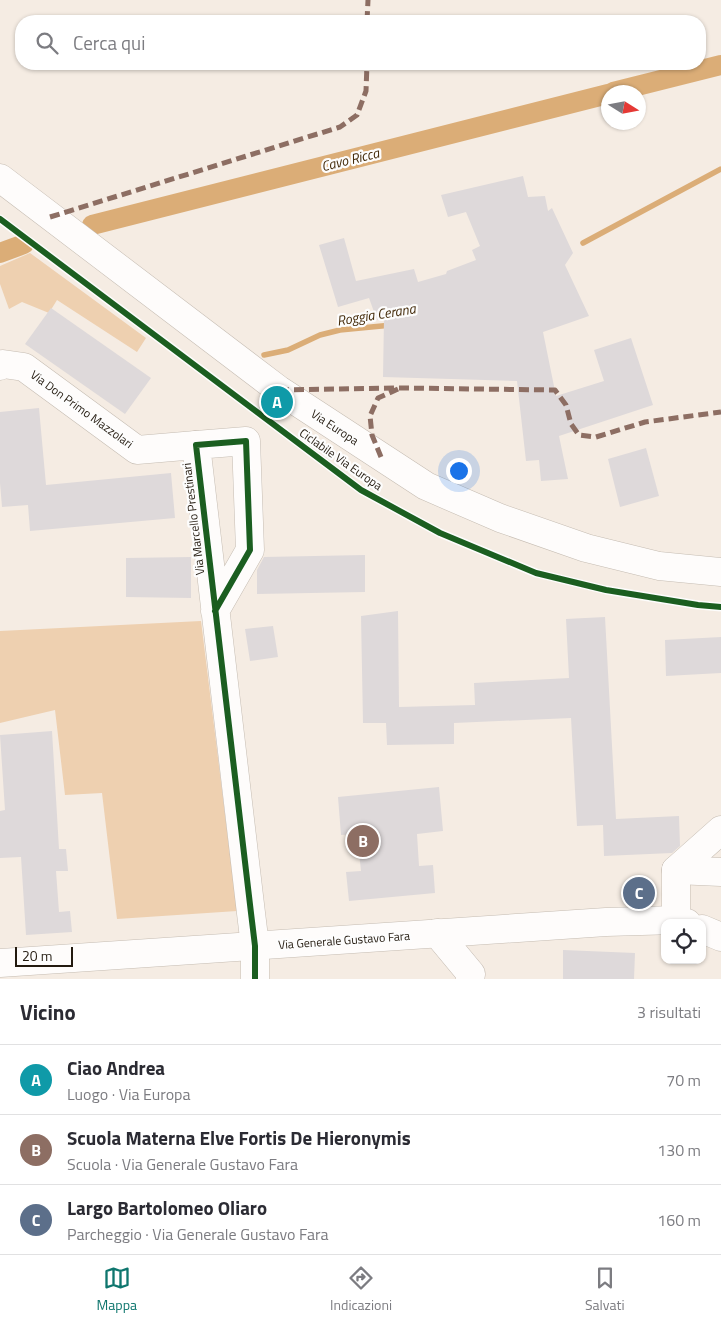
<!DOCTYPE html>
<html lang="it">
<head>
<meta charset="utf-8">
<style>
	body { margin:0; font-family:"Titillium Web",sans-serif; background:#f7f7f7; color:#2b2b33 }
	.controls { position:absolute; right:15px; bottom:15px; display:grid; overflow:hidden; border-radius:10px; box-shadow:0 1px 4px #0004 }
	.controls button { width:45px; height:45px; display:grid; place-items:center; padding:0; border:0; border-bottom:1px solid #e1e1e2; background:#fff; color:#2b2b33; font:25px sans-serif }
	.compass { position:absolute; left:601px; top:85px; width:45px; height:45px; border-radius:50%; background:#fff; box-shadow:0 1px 4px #0004; rotate:101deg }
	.scale { position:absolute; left:15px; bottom:12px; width:58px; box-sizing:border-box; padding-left:5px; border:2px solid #231a0f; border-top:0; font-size:14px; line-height:18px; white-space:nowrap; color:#231a0f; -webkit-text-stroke:4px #fdfdfd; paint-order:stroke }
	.you { position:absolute; left:458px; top:470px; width:18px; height:18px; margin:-12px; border:4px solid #fff; border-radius:50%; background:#1a73e8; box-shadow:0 0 0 8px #1a73e833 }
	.badge { display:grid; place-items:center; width:32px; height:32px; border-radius:50%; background:#0f766e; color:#fff; font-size:16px; font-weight:700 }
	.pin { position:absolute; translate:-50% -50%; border:2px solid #fff; box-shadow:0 1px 5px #0006 }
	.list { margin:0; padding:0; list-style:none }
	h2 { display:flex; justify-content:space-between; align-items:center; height:65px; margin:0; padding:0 20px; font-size:21px }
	h2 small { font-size:16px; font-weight:400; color:#7c7c81 }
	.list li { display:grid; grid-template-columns:32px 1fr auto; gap:15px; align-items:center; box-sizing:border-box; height:70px; padding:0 20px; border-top:1px solid #e1e1e2 }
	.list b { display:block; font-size:19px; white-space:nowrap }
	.list p { margin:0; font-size:16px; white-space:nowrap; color:#7c7c81 }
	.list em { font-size:16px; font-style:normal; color:#7c7c81 }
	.icon { flex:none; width:28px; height:28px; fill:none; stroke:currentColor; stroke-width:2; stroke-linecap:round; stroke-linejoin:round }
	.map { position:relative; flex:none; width:721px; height:979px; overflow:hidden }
	.search { position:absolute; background:#fff; box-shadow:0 1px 4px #0004; left:15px; right:15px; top:15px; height:55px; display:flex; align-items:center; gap:12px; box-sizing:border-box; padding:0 18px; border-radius:20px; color:#7c7c81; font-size:19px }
	.sheet { height:275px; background:#fff }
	nav { display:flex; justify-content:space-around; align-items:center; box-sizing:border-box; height:70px; border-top:1px solid #e1e1e2; background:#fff; font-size:14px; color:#7c7c81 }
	nav a { display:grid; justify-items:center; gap:2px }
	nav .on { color:#0f766e }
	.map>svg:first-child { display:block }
</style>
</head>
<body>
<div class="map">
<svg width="721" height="979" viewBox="0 0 721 979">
	<rect width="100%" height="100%" fill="#f5ece3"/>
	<g fill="#eed0b0">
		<path d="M30,253l116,85 -9,14 -80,-52 -8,13 -27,-11 -13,7 -9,-25v-18z"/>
		<path d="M201,621l36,290 -120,8 -15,-126 -37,2 -10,-85 -55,13v-92z"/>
	</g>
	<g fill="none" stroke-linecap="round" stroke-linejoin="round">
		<g stroke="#dbad77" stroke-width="5.5">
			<path d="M583,243l138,-74"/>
			<path d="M264,355l24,-5 32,-15 20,-5 52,-5"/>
		</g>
		<g stroke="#dbad77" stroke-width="20">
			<path d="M613,92l108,-27"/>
			<path d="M92,225l516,-131"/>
			<path d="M0,253l24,-9"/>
		</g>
	</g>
	<g fill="#ded9da">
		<path d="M523,176l5,21 17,-1 3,15 4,-3 21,45 -8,12 24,51 -46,16 13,64 48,-15 -10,-31 37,-12 22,67 -94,31 9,43 -27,2 -2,-21 -13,1 -9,-80 -134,-4 1,-59 -7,2 -8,-22 -31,9 -19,-62 25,-7 12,43 58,-12 4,13 28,-8 1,-3 29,-11 -4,-10 8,-4 -14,-34 -18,5 -7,-22z"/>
		<path d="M51,308l100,70 -26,36 -100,-70z"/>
		<path d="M39,408l7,77 125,-12 4,45 -145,13 -2,-26 -26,2 -2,-24v-71z"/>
		<path d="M646,448l13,48 -39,11 -12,-48z"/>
		<path d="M365,555v37l-108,2v-24l7,-13z"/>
		<path d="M191,557v41l-65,-1v-39z"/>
		<path d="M398,611l1,96 76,-2 -1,-22 95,-5 -3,-59 39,-2 11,202 63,-3 1,30 -8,7 -68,3 -1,-31 -26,1 -6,-108 -117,5v21l-67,1 -1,-22h-23l-2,-107z"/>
		<path d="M273,626l5,31 -28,4 -5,-32z"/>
		<path d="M721,637v36l-55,3 -1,-36z"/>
		<path d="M52,731l7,118h7l2,22h-12l3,41 11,-1 2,21 -46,3 -5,-78 -21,1v-47l5,-1 -5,-75z"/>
		<path d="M439,787l4,44 -26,3 2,32 14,-1 2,28 -86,8 -3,-29 15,-1 -4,-37 -16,1 -3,-38z"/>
		<path d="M563,950l72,3 -1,26h-71z"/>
	</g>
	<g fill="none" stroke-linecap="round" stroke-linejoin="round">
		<g stroke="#c5bcb2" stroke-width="29">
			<g id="minor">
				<path d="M0,366l3,-2 21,3 113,83 59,-5"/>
				<path d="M215,611l35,-61 -4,-109 -50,4 55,468 4,33v33"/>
				<path d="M676,870l45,2"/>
				<path d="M676,920v-50l45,-40"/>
				<path d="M702,929l19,8"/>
				<path d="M437,933l34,41 -1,5"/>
				<path d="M0,963l606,-41 70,-2 11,3"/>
			</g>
		</g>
		<g stroke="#c5bcb2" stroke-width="29">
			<path id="major" d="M0,178l279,212 147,96 74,32 86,30 73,18 62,6"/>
		</g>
		<use href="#minor" stroke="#fefcfb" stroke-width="28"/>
		<use href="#major" stroke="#fefcfb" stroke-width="28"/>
		<g stroke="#8d6e63" stroke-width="5" stroke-dasharray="10 5" stroke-linecap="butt">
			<path d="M367,21l1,-21"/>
			<path d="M50,217l290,-90 17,-12 9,-24 1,-27"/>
			<path d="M279,390l122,-2 154,2 11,15 5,19 8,11 17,2 49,-15 76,-10"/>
			<path d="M381,457l-9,-22 -2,-19 8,-18 20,-9"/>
		</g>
		<g stroke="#fdfdfd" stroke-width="9">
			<g id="cycleway">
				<path d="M0,219l361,271 79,43 96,40 70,17 92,15 23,2"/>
				<path d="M215,611l35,-61 -4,-109 -50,4 55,468 4,33v33"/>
			</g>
		</g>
		<use href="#cycleway" stroke="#1b5e20" stroke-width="6"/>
	</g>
	<g text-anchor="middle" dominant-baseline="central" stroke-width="4.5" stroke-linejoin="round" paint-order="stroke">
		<g font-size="12" fill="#231a0f" stroke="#fdfdfd">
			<text transform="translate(82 409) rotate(36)">Via Don Primo Mazzolari</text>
			<text transform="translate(335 427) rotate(33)">Via Europa</text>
			<text transform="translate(341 459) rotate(35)">Ciclabile Via Europa</text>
			<text transform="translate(193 519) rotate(-97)">Via Marcello Prestinari</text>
			<text transform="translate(344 940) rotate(-4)">Via Generale Gustavo Fara</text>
		</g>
		<g font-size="14" font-style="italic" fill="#422908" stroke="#fdfdfd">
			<text transform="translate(350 159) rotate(-14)">Cavo Ricca</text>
			<text transform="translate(376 314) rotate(-9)">Roggia Cerana</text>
		</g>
	</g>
</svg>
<div class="controls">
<button><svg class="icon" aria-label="locate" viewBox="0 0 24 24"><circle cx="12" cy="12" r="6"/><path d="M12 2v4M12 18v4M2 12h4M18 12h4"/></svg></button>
</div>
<svg class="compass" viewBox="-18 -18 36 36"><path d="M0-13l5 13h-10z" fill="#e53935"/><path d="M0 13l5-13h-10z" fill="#7c7c81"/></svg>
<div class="scale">20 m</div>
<div class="you"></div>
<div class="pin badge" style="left:277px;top:402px;background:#0f9aa8">A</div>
<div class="pin badge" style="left:363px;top:841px;background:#8d6e63">B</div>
<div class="pin badge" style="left:639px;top:893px;background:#5c6f8a">C</div>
<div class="search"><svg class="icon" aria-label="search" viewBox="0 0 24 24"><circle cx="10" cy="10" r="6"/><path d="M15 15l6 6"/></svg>Cerca qui</div>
</div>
<section class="sheet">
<h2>Vicino<small>3 risultati</small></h2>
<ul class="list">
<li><span class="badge" style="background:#0f9aa8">A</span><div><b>Ciao Andrea</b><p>Luogo · Via Europa</p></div><em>70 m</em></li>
<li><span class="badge" style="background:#8d6e63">B</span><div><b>Scuola Materna Elve Fortis De Hieronymis</b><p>Scuola · Via Generale Gustavo Fara</p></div><em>130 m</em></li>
<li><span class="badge" style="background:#5c6f8a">C</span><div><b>Largo Bartolomeo Oliaro</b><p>Parcheggio · Via Generale Gustavo Fara</p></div><em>160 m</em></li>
</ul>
</section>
<nav>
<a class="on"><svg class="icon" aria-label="map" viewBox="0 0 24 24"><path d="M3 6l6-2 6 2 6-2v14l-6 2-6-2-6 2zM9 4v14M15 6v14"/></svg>Mappa</a>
<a><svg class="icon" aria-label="directions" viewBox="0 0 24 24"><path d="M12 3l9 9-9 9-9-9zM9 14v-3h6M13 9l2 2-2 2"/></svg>Indicazioni</a>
<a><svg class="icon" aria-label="saved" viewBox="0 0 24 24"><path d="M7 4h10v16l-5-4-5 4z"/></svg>Salvati</a>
</nav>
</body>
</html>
